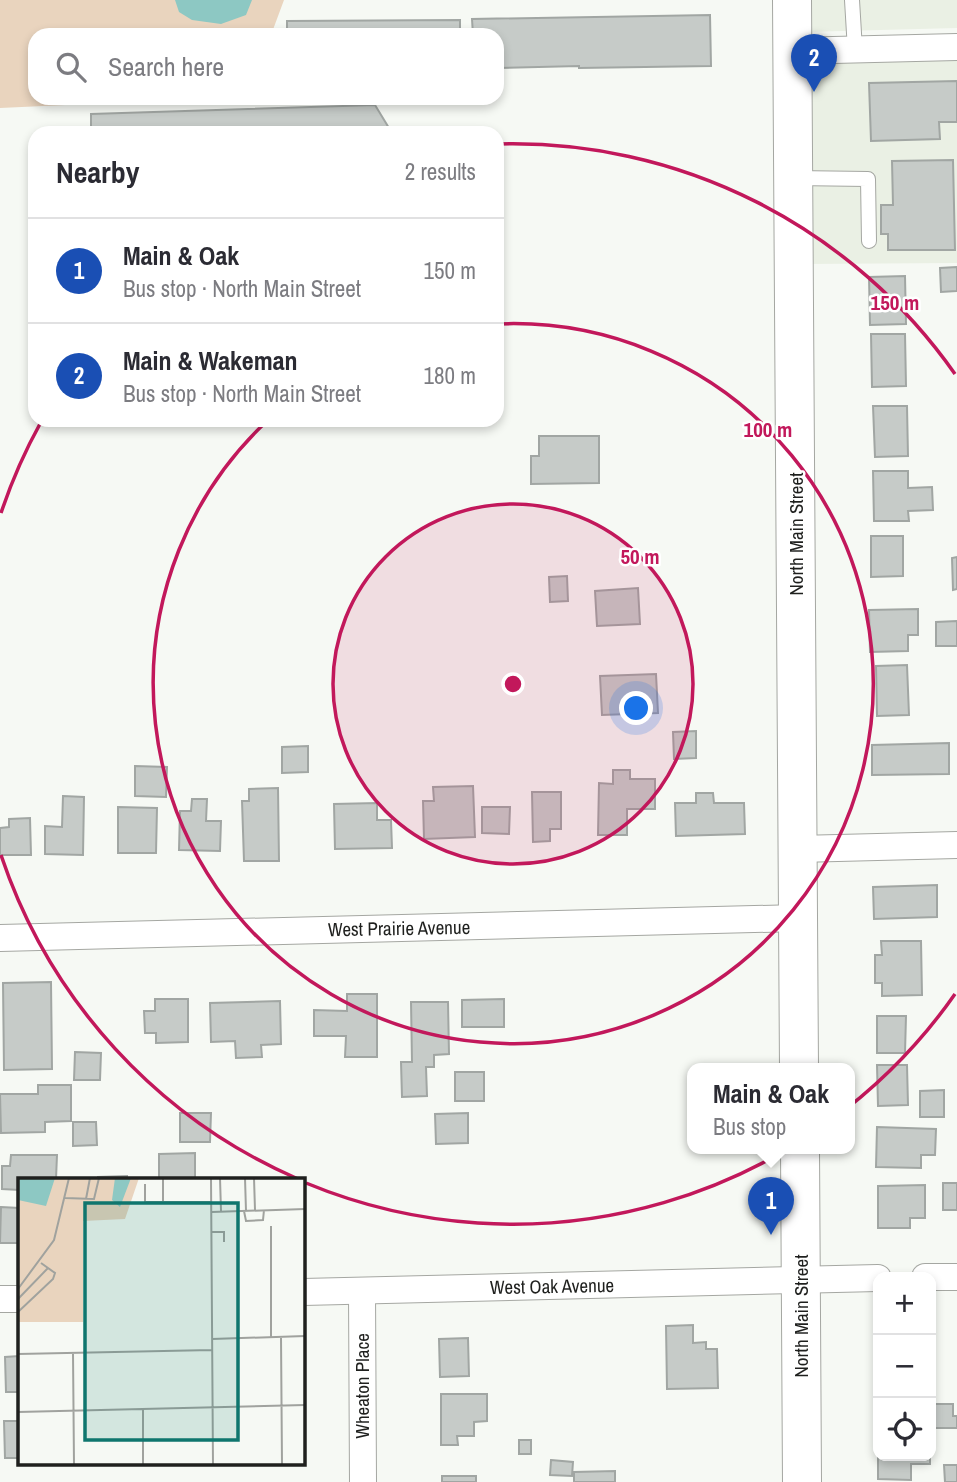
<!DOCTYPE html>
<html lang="en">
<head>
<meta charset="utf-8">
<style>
	body { margin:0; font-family:"Archivo Narrow",sans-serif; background:#f2f2f3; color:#2b2b33 }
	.controls { position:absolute; right:21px; bottom:21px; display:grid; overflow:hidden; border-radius:14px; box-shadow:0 4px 10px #0003 }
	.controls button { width:63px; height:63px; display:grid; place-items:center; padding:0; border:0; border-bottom:2px solid #e1e1e2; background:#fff; color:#2b2b33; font:35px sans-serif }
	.you { position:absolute; left:637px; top:709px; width:24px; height:24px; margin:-18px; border:5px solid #fff; border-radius:50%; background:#1a73e8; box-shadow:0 0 0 10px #1a73e833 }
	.badge { display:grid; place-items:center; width:46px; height:46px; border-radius:50%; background:#7c3aed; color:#fff; font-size:23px; font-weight:700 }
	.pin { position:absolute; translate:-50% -58px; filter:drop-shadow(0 2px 4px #0008) }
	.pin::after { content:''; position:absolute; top:37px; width:24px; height:21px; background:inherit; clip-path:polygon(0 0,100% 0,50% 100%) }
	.popup { position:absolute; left:687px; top:1063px; width:168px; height:91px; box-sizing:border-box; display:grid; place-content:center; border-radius:14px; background:#fff; filter:drop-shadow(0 2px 5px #0005); font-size:23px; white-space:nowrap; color:#7c7c81 }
	.popup b { font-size:26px; color:#2b2b33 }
	.popup::after { content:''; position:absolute; left:50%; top:100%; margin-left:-14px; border:14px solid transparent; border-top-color:#fff }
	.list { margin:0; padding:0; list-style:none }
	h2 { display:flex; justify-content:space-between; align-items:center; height:91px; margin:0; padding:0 28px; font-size:30px }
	h2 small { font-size:23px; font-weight:400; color:#7c7c81 }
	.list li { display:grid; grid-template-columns:46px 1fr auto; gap:21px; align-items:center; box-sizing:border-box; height:105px; padding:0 28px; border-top:2px solid #e1e1e2 }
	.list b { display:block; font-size:26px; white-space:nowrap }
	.list p { margin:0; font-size:23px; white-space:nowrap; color:#7c7c81 }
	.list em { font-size:23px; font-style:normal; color:#7c7c81 }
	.icon { flex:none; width:38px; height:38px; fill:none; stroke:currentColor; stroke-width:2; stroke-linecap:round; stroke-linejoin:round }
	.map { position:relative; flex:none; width:957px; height:1482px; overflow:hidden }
	.search { position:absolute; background:#fff; box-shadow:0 4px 10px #0003; left:28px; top:28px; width:476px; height:77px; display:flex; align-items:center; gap:18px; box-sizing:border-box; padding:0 24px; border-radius:21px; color:#7c7c81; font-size:26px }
	.panel { position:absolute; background:#fff; box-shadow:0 4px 10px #0003; left:28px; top:126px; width:476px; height:301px; border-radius:21px }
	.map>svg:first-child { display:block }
</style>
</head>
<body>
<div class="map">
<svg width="957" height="1482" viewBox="0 0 957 1482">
	<rect width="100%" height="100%" fill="#f6f9f4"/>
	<g fill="#eaf0e4">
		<path d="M803,0h154v28l-153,4z"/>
		<path d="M957,55v208l-152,1 -5,-206z"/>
	</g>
	<path fill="#e9d4be" d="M0,0h284l-13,35h-236v63h182l-217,10z"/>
	<path fill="#8dc8c3" d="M175,0h77l-6,15 -25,9 -29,-4 -13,-8z"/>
	<g fill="#c6cbc8" stroke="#a1a6a3" stroke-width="2">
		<path d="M710,15l1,51 -132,2v-2l-82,2v-33h-24l-1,-16z"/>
		<path d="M460,20v15h-173v-14z"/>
		<path d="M957,81v41h-18l1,17 -69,2 -2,-58z"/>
		<path d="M375,105l17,28h-301v-19z"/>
		<path d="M953,160l2,90h-67v-16h-7v-29h12l-1,-44z"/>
		<path d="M957,267v24l-16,1 -1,-24z"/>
		<path d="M905,276l1,48 -36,1 -1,-48z"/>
		<path d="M871,334h34l1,52 -34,1z"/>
		<path d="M873,406h34l1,50 -33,1z"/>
		<path d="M539,436h60v47l-68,1v-28h8z"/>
		<path d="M873,471h35v17l24,-1 1,23 -25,1 1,10h-35z"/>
		<path d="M871,536h32v40l-32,1z"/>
		<path d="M957,557v32l-4,1 -1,-32z"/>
		<path d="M567,576l1,25 -18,1 -1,-25z"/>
		<path d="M638,588l2,36 -43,2 -2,-35z"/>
		<path d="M918,609v26h-10v16l-38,1 -1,-42z"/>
		<path d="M957,621v25h-21v-24z"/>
		<path d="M907,665l2,50 -32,1 -1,-50z"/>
		<path d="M656,674l2,39 -56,2 -2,-39z"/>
		<path d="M696,731v27l-22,1 -1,-27z"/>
		<path d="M949,743v31l-77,1v-30z"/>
		<path d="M308,746v26l-26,1v-26z"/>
		<path d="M135,766l32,1 -1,30 -31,-1z"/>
		<path d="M613,770h17v9h25v30h-28v26h-29l1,-52 14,1z"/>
		<path d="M473,786l2,51 -51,2 -1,-38h11l-1,-14z"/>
		<path d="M278,788l1,73h-35l-2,-60h7v-12z"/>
		<path d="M532,792h29v37h-11v12l-17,1z"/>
		<path d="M696,793h17l1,10h30l1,31 -69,2 -1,-33h21z"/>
		<path d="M63,796l21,1 -1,58 -38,-1v-28l17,1z"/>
		<path d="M192,799h15l-1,22h15l-1,30 -41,-1 1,-39h11z"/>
		<path d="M377,803v17h14l1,28 -57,1 -1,-45z"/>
		<path d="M118,807l39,1 -1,45h-38z"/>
		<path d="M482,807h28l-1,27 -27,-1z"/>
		<path d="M30,818l1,37h-31v-27l9,-1v-8z"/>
		<path d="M937,885v32l-63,2 -1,-32z"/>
		<path d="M881,941h40l1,54 -40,1v-13h-7v-28h7z"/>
		<path d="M51,982l1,87 -48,1 -1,-87z"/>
		<path d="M347,994h30v63h-32l1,-21h-32v-26l33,1z"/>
		<path d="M155,999h33v43l-32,1v-10h-11l-1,-22h11z"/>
		<path d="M504,999v28h-42v-27z"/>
		<path d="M280,1001l1,43 -20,1 1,12 -26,1 -1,-17 -24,1 -1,-39z"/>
		<path d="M411,1002h37l1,52 -15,1v12h-8l1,29 -25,1 -1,-35h11z"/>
		<path d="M877,1016h29l-1,37h-28z"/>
		<path d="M75,1052l26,1 -1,27h-26z"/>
		<path d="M877,1065h30l1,40 -30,1z"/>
		<rect x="455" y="1072" width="29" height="29"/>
		<path d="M38,1085h33v36l-26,1v10l-44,1 -1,-39h38z"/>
		<path d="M944,1090v27h-24v-26z"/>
		<path d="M180,1113h31l-1,29h-30z"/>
		<path d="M468,1113v30l-32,1 -1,-30z"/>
		<path d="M73,1122h23l1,23 -24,1z"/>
		<path d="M877,1127l59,2 -1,26h-14v13l-45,-1z"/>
		<path d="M195,1153v26h-36v-25z"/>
		<path d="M11,1155h46l-1,24h-37v11l-17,-1v-23h8z"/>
		<path d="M127,1176v3h-29v-2z"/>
		<rect x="943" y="1183" width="14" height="27"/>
		<path d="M925,1185v33h-15v10h-32v-42z"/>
		<path d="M1,1207l18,1v35h-19z"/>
		<path d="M693,1325v18l13,-1v7h11l1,39 -51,1 -1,-63z"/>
		<path d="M468,1338l1,38 -29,1 -1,-38z"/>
		<path d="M19,1356v36h-13l-1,-35z"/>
		<path d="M441,1394h46v27l-13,1v14h-17l1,9h-17z"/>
		<path d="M931,1404h22v12h4v12h-26z"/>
		<path d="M4,1421h15v37h-14z"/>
		<rect x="519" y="1440" width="12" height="14"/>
		<path d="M878,1456h52v8h-19v16l-33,-1z"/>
		<path d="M551,1460l22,2 -1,14 -22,-1z"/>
		<path d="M944,1465h13v17h-12z"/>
		<path d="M615,1471v11h-41v-10z"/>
		<rect x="442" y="1476" width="34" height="6"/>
	</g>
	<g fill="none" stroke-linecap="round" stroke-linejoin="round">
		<g stroke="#a5a7a2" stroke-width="16">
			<g id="lane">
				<path d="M852,0l3,50"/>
				<path d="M794,178l74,1 1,62"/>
			</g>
		</g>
		<g stroke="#a5a7a2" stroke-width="28">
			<g id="street">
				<path d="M792,51l165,-4"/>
				<path d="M798,849l159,-4"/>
				<path d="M0,938l798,-20"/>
				<path d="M925,1277h32"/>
				<path d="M362,1291l1,191"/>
				<path d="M303,1292l575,-14"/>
				<path d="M0,1299h19"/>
			</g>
		</g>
		<g stroke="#a5a7a2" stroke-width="40">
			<g id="secondary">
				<path d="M792,0l7,1069"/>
				<path d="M800,1149l2,333"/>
			</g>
		</g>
		<use href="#lane" stroke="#fff" stroke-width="14"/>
		<use href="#street" stroke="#fff" stroke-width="26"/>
		<use href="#secondary" stroke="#fff" stroke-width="38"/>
	</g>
	<circle cx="513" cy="684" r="180" fill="#c2185b" fill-opacity=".12"/>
	<g fill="none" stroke="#c2185b" stroke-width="3.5">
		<circle cx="513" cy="684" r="180"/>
		<path d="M497 324A360 360 0 1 1 267 421"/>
		<path d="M955 994A540 540 0 0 1 306 1183M298 1179A540 540 0 0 1 1 855M1 513A540 540 0 0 1 41 422M499 144A540 540 0 0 1 955 374"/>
	</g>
	<g text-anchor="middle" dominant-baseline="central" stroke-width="5" stroke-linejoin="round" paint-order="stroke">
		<g font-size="19" fill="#1f201e" stroke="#fff">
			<text transform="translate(796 534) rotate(-90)">North Main Street</text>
			<text transform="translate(399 928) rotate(-1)">West Prairie Avenue</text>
			<text transform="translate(552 1286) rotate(-1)">West Oak Avenue</text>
			<text transform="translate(801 1316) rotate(-90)">North Main Street</text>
			<text transform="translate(362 1386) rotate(-90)">Wheaton Place</text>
		</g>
	</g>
	<g transform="translate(18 1178)">
		<rect width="287" height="287" fill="#f6f9f4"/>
		<path d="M0,0h121l-14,41 -42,2v101h-65z" fill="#e9d4be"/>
		<path d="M0,0h37l-9,28 -28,-6zM97,0h16l-11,29 -8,-7z" fill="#8dc8c3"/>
		<path fill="none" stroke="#a0a29e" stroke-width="2" d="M158,0h23M193,0l2,287M202,0l1,33M227,0l1,33M236,0l1,32M127,6v18h66M47,20l29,1 5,-21M68,21l4,-21M145,24v-24M226,33l2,10 17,-1 1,-10M194,34l93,-3M253,48v111M194,54h12v10M0,111l36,-49 15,-62M0,121l30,-31M0,134l35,-33 2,-6 -14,-10M263,159l1,128M194,161l93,-3M55,175l1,112M0,176l194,-4M125,231v56M0,234l287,-7"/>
		<path fill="#0f766e" fill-opacity="0.15" stroke="#0f766e" stroke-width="3.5" d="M67,25h153v237h-153z"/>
		<rect width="287" height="287" fill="none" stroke="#1f201e" stroke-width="3.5"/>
	</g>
	<circle cx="513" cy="684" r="10" fill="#c2185b" stroke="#fff" stroke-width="3.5"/>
	<g font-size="21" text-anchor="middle" font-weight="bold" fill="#c2185b" stroke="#fff" stroke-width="5" stroke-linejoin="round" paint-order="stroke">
		<text x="895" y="310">150 m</text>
		<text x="768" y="437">100 m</text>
		<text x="640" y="564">50 m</text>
	</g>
</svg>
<div class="controls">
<button>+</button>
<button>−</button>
<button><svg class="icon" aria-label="locate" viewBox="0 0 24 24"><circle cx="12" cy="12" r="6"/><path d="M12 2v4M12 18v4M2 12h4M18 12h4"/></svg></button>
</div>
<div class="you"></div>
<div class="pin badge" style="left:771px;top:1235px;background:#1a4fb4">1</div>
<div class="popup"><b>Main &amp; Oak</b>Bus stop</div>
<div class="pin badge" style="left:814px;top:92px;background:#1a4fb4">2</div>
<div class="search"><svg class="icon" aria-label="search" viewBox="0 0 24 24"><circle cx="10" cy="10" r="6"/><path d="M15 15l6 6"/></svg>Search here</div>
<section class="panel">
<h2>Nearby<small>2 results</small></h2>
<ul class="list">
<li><span class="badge" style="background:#1a4fb4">1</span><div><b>Main &amp; Oak</b><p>Bus stop · North Main Street</p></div><em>150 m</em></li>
<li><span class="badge" style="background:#1a4fb4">2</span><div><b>Main &amp; Wakeman</b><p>Bus stop · North Main Street</p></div><em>180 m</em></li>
</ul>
</section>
</div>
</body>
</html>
